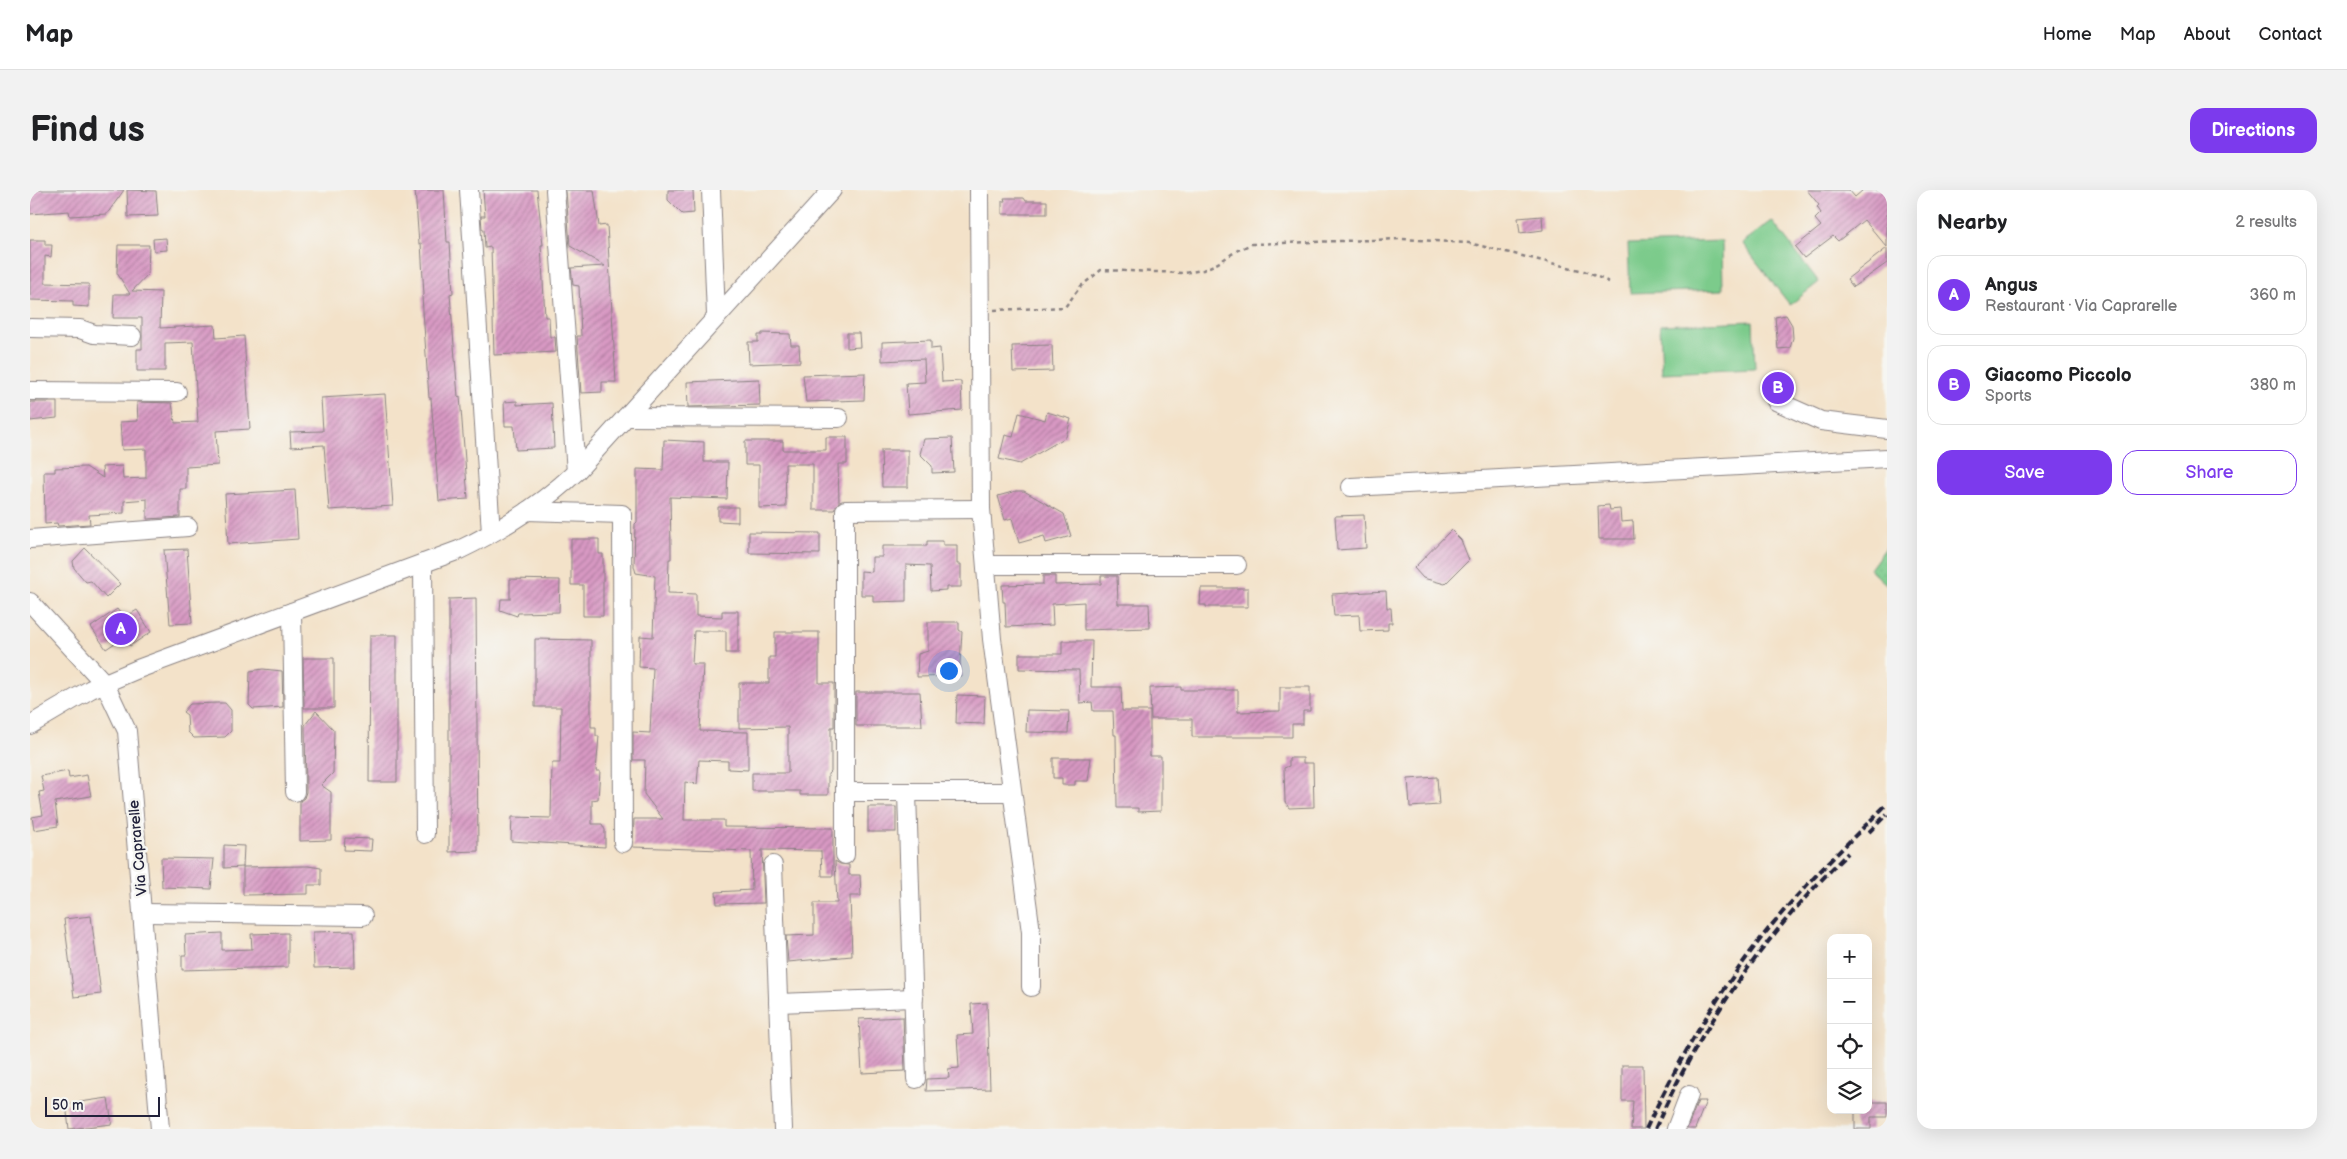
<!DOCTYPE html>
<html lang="en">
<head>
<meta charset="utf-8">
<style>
	body { margin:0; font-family:"Balsamiq Sans",sans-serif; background:#f2f2f2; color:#202124 }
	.controls { position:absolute; right:15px; bottom:15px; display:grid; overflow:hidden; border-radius:10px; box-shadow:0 5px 20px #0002 }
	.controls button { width:45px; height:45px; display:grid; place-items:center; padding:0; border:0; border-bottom:1px solid #e0e0e0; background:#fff; color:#202124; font:25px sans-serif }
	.scale { position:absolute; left:15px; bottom:12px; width:115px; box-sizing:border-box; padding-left:5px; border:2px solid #22223b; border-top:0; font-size:14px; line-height:18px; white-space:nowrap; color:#22223b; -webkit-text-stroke:4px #f6f6f2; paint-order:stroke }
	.you { position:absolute; left:918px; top:480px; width:18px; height:18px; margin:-12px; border:4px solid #fff; border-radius:50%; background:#1a73e8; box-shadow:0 0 0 8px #1a73e833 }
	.badge { display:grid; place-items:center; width:32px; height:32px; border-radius:50%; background:#7c3aed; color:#fff; font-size:16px; font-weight:700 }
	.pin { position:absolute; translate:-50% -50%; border:2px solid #fff; box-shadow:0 1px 5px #0006 }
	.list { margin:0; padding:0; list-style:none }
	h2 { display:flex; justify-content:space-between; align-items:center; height:65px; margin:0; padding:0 20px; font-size:21px }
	h2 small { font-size:16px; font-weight:400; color:#757577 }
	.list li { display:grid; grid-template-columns:32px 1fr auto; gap:15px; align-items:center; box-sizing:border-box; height:80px; margin:0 10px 10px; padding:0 10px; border:1px solid #e0e0e0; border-radius:15px }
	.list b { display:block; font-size:19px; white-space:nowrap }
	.list p { margin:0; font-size:16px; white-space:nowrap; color:#757577 }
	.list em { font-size:16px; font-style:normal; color:#757577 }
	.actions { display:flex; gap:10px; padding:15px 20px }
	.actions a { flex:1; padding:11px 0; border:1px solid #7c3aed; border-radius:15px; text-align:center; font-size:18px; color:#7c3aed }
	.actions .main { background:#7c3aed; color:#fff }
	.icon { flex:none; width:28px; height:28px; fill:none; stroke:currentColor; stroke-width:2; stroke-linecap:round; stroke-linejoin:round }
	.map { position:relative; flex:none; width:1857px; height:939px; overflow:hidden; border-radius:15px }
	header { display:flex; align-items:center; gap:30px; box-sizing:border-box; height:70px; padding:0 25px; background:#fff; border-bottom:1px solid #e0e0e0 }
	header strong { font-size:24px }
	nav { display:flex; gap:28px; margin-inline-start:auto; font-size:18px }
	.intro { display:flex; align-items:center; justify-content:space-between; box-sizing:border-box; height:120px; padding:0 30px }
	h1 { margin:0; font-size:35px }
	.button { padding:12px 22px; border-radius:15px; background:#7c3aed; color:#fff; font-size:18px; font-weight:700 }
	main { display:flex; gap:30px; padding:0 30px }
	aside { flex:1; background:#fff; border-radius:15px; box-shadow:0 5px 20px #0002 }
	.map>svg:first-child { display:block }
</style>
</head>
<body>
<header>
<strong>Map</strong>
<nav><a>Home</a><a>Map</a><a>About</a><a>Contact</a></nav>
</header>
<div class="intro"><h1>Find us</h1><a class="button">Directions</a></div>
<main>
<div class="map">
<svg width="1857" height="939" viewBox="0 0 1857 939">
	<defs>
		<pattern id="grass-dots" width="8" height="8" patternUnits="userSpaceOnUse" patternTransform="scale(1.25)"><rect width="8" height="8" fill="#7ccb8b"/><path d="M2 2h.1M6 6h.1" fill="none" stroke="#6bae79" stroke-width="1.8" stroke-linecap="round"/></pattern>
		<pattern id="building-hatch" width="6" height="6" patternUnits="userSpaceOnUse" patternTransform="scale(1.25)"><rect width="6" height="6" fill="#d899c3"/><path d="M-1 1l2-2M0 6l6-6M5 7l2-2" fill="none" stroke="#af7ca0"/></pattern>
	</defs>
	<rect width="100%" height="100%" fill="#f6f6f2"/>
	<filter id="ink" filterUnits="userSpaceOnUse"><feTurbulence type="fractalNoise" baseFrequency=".02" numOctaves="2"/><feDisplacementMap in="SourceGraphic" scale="10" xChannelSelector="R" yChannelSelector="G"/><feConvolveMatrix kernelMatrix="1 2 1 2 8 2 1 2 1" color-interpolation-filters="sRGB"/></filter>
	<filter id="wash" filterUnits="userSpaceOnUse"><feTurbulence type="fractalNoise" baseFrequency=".0096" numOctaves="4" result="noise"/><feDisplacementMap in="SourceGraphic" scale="20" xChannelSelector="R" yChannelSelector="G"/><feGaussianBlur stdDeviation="1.12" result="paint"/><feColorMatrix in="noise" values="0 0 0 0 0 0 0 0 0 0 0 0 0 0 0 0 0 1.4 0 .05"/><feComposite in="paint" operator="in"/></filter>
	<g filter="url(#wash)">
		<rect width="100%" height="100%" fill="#f3e2c9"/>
		<path fill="url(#grass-dots)" stroke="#4f7663" d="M1857,356v39l-17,-16z"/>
		<g fill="#7ccb8b" stroke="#4f7663">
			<path d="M1742,31l47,61 -29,23 -48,-62z"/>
			<path d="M1692,51l1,49 -93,3 -2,-49z"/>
			<path d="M1723,131l2,48 -93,4 -2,-48z"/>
		</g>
		<g id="blocks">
			<g fill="url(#building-hatch)">
				<path d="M0,0h94l-17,24 -37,2 -1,-5 -39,3z"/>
				<path d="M97,0l29,1 2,25 -30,1z"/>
				<path d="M385,0h29l3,52h3l3,51 -3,1 8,103 2,-1 8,103 -29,2 -8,-103h-2l-7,-102 2,-1 -3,-52 -2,1z"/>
				<path d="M453,0h54l6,55h-2l4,72h4l1,20h5l1,15 -62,3 -3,-108 -6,1 -1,-19h-2l-1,-13h4z"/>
				<path d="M536,0h28l5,36 8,-1 9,157h-14v10l-21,1 -4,-57h4l-2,-50 -6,-1 -2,-17 34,-2 -35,-20z"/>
				<path d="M638,0h25l1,23 -12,1 -14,-14z"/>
				<path d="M1777,0h42l6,7 8,-7h24v57l-23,-27 -26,21 -5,-5 -29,22 -9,-11 26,-21 -6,-7 6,-6 -4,-6 2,-2z"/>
				<path d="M974,8h20l2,3h21v13h-45v-13h3z"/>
				<path d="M1512,26l1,14 -23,3 -2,-15z"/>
				<path d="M136,48l1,12 -13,1 -1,-12z"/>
				<path d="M0,50h15v5h7l-1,12 -6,-1v27l44,1v23l-16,-1v-5l-43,-1z"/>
				<path d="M88,55h31l-1,29 -16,17 29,1 -1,36 55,-3 1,13 28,-2 6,93 -34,2 2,34 -32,2v22h-6v28l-33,2v-20l-23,2v12l-35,2 1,9 -32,2 -1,-3 -12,1 -1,-52h11v-4l31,-1 17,11 -1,-11 20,-1 1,13 23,-1v-29l-24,1 -2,-28 18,-1 -1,-19 35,1 3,20 23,-1 -5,-80 -28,1v28h-28v-22h5v-31h-29l1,-24h16l-13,-21z"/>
				<path d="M1857,58v15l-34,24 -6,-8z"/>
				<path d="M1756,125l6,10 1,13 -3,10 -12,1 -3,-32z"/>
				<path d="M732,143l28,1 1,11h8l1,17 -51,2 -1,-22h10v-7h4z"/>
				<path d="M817,143h12l1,14 -13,1z"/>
				<path d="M901,150v9l9,-1 2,34 19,-1 1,29 -54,4 -2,-31 19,-1 -1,-23 -42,2v-19z"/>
				<path d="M1022,155l1,26 -40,1 -1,-26z"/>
				<path d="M835,183l-1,27 -58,2 -3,-27z"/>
				<path d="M729,189l1,26 -72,2 -1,-25z"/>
				<path d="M355,204l8,112 -64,4 -5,-65 -33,2 -1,-15 33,-1 -2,-33z"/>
				<path d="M487,211v4l35,-2 2,45 -38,2 -2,-24h-9l-1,-24z"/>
				<path d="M0,212h27v16l-27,3z"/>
				<path d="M1017,222l24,7 -5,18 -46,27 -21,-5 6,-24 8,2 6,-24 26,7z"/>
				<path d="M796,247h21v27h-9l1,38 -5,8h-21v-46h-28l1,43 -27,1v-43h-14v-24h38v9h43z"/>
				<path d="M922,248l2,34 -22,1v-7l-12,-12 4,-15z"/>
				<path d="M634,250l40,2v20h24l-1,37 -57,-2 1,51v11h-2l-1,34 28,1v22l26,1v-6h16v42h-12v-22h-32l-2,33h11l-3,67 48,1v38l-20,-1v-8l-29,-1 -2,24 -12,-2 -1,38h40v7l109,1v48h-11l-1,-25 -59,-1 2,53 -47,1 -1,-12 36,-2 -1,-39 -118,-4 1,-28h29l-19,-25 1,-34h-12v-28l17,1 3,-65 -14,-1 1,-31 13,1 2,-61 -19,-3 -2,-7 1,-42 2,-2v-53l26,1z"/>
				<path d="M851,260h27v37h-26z"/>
				<path d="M265,300l3,49 -70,5 -3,-50z"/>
				<path d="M986,301h8l40,23 7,22 -25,7 -2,-7 -25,7 -7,-25 -7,2 -7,-24z"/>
				<path d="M1579,315l1,5 10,-1 1,13 12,-1 1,18h-35l-1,-33z"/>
				<path d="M688,317h20v15l-20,-1z"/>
				<path d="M1334,325l2,33 -29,2 -2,-34z"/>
				<path d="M1421,340l10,10 8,20 -24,24 -22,-6 -9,-10z"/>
				<path d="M719,342l71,1v21l-71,-1z"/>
				<path d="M541,349h28v15h4v62h-20v-31h-12z"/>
				<path d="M897,351h16v4h14v19h4v23h-15v3l-15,1 -1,-25 -24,-1v36l-33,1v-7h-12v-24l11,1v-15h10v-11h45z"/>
				<path d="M55,358l35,36 -14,14 -15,-17 -5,1 -12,-14 -1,-7z"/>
				<path d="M157,359l5,74 -22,1 -6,-74z"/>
				<path d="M1013,386h12v9l46,-1v-8h16l1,28h31l1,24 -66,2v-28l-32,2 1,21 -47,2 -1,-25h-2l-1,-17 41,-1z"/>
				<path d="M480,389l50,1 -1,32 -41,1 -1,3 -17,-6 1,-11h9z"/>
				<path d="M1171,398h47v19h-42v-2h-6z"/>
				<path d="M1356,401l1,17h4l1,15h-4v7l-28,1 -1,-16 -25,1 -2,-22z"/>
				<path d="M446,408l2,253 -29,1v-253z"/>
				<path d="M87,419l7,9 13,-8 14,22 -21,14 -6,-9 -18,12 -15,-22z"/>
				<path d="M898,432h31v8l3,2 -2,31 2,13 -45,1 1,-23 10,-3z"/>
				<path d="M745,442h44v51h15v44h-3v44l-3,3v21h-28v-4h-48v-18h36v-46l-49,1v-45h30v-26h6z"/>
				<path d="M340,445h27v147h-28z"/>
				<path d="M505,449l56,1v87h5v9h3l-3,35h4l-2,28 -6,1v24h10l3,6v17l-94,-6 1,-24 39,1 1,-55h8l1,-56h-26z"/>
				<path d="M1032,451h30l-1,46h30l1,24h28v45h11v55l-23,1v-4h-21l-1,-73h-2l-1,-24h-20l-1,-9 -12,1 -1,-33 -60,-1v-15h43z"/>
				<path d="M273,468h31v50h-30z"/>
				<path d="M233,479l19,2 1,36 -30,2 -4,-4 1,-34z"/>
				<path d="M1151,497v3h57v22l42,-1v-24h30v24h-7v13h-11v13h-100v-18h-41l-1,-31z"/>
				<path d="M826,502h64l2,34h-66z"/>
				<path d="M927,505l28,1 -1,28 -28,-1z"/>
				<path d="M187,513h8l6,7v21l-6,6 -31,1 -6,-6 -1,-17 -4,-3 7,-8z"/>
				<path d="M997,520l42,1 -1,22 -42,-1z"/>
				<path d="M286,521l18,19 -1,43 -12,12 10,7v48l-31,1v-40l4,-3 2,-6 -1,-67z"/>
				<path d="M1023,568h38l-3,23h-13v4h-13v-7h-9z"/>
				<path d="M1259,568h14v5h10l1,44 -25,1 -4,-6 -1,-34 5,-2z"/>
				<path d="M38,581l1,7 18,-3 4,21 -36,6 3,24 -24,4 -2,-13 11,-2 -4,-23 5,-1 -3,-15z"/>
				<path d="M1407,587l2,28 -29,2 -2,-28z"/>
				<rect x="838" y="617" width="28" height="25"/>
				<path d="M315,648l27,1 -1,12 -27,-1z"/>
				<path d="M194,655l20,1 -1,21 -19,1z"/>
				<path d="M131,668l53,1 -3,30 -49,-2z"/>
				<path d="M805,671l5,3 9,1v10h11l1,21h-11l2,60 -64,6 -2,-26 28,-1v-32h23z"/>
				<path d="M278,676l13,2v17h-13v9l-65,1v-28z"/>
				<path d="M61,726l10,78 -27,3 -10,-78z"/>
				<path d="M324,741l1,36 -41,1 -1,-36z"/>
				<path d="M192,743v17l30,-1 -1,-15 37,-1v34l-106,3v-15h4l-1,-20z"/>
				<path d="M957,813l3,86 -64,2 1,-12 22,-1 -1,-9 11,-1 -2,-33 16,-1 -2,-30z"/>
				<path d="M873,827l2,54 -43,2 -3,-54z"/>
				<path d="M1592,875h21l1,64h-13l2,-28h-11z"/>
				<path d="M78,908l4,26 -43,5 -3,-25z"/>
				<path d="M1668,911h8l-11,28h-8z"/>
				<path d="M1838,912h19v15h-16v12h-16v-19h13z"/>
			</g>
		</g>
	</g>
	<g filter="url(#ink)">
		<use href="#blocks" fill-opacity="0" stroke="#8a8282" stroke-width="1"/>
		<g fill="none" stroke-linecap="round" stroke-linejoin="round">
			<g stroke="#8a8282" stroke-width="20">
				<g id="minor">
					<path d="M439,0l22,343"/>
					<path d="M525,0l21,282"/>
					<path d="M681,0l5,125"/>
					<path d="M949,0l2,319 11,130 39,293v55"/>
					<path d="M0,138l50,1 14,5 38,2"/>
					<path d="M0,201l147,1"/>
					<path d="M1746,211l45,20 66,8"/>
					<path d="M596,227l213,1"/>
					<path d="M1321,297l536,-29"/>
					<path d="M497,321l95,3 1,329"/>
					<path d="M0,349l158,-12"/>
					<path d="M393,373l2,271"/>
					<path d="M956,375h251"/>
					<path d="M0,412l75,82 22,47 33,398"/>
					<path d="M262,422l3,180"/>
					<path d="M0,535l61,-36 47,-20 321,-119c42,-20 83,-46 117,-78l256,-282"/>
					<path d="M815,602h167"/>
					<path d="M877,603l9,286"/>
					<path d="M815,665v-345l136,-1"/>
					<path d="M743,675l10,264"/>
					<path d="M114,723l219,3"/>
					<path d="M748,813l136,-5"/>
					<path d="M1646,939l13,-34"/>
				</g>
			</g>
			<path stroke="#8a8282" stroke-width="2.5" stroke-dasharray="4 4" stroke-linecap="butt" d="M964,120l71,-3 16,-21 20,-16 83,3 19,-3 15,-7 20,-13 14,-6 149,-5 68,4 115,28 25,11"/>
			<use href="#minor" stroke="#fff" stroke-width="18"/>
			<g stroke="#22223b" stroke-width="4" stroke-dasharray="8 4" stroke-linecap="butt">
				<path d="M1839,642l18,-18"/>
				<path d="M1616,939c32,-68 70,-133 116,-192 38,-48 82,-90 125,-133"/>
				<path d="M1625,939c45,-103 113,-198 193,-276"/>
			</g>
		</g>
	</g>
	<g text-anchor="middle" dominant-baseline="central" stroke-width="5" stroke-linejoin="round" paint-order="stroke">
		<g font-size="15" fill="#22223b" stroke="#f6f6f2">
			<text transform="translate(108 658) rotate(-95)">Via Caprarelle</text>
		</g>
	</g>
</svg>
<div class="controls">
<button>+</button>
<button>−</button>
<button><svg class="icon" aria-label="locate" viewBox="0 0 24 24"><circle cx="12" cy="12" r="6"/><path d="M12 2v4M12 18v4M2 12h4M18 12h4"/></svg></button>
<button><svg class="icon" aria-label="layers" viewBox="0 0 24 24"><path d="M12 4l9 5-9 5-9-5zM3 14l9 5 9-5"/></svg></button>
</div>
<div class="scale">50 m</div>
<div class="you"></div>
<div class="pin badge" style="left:91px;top:439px">A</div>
<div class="pin badge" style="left:1748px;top:198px">B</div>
</div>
<aside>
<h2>Nearby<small>2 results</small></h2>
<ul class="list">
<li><span class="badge">A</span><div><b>Angus</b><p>Restaurant · Via Caprarelle</p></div><em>360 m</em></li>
<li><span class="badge">B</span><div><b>Giacomo Piccolo</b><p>Sports</p></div><em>380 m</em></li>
</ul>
<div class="actions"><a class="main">Save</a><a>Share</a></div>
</aside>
</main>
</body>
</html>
